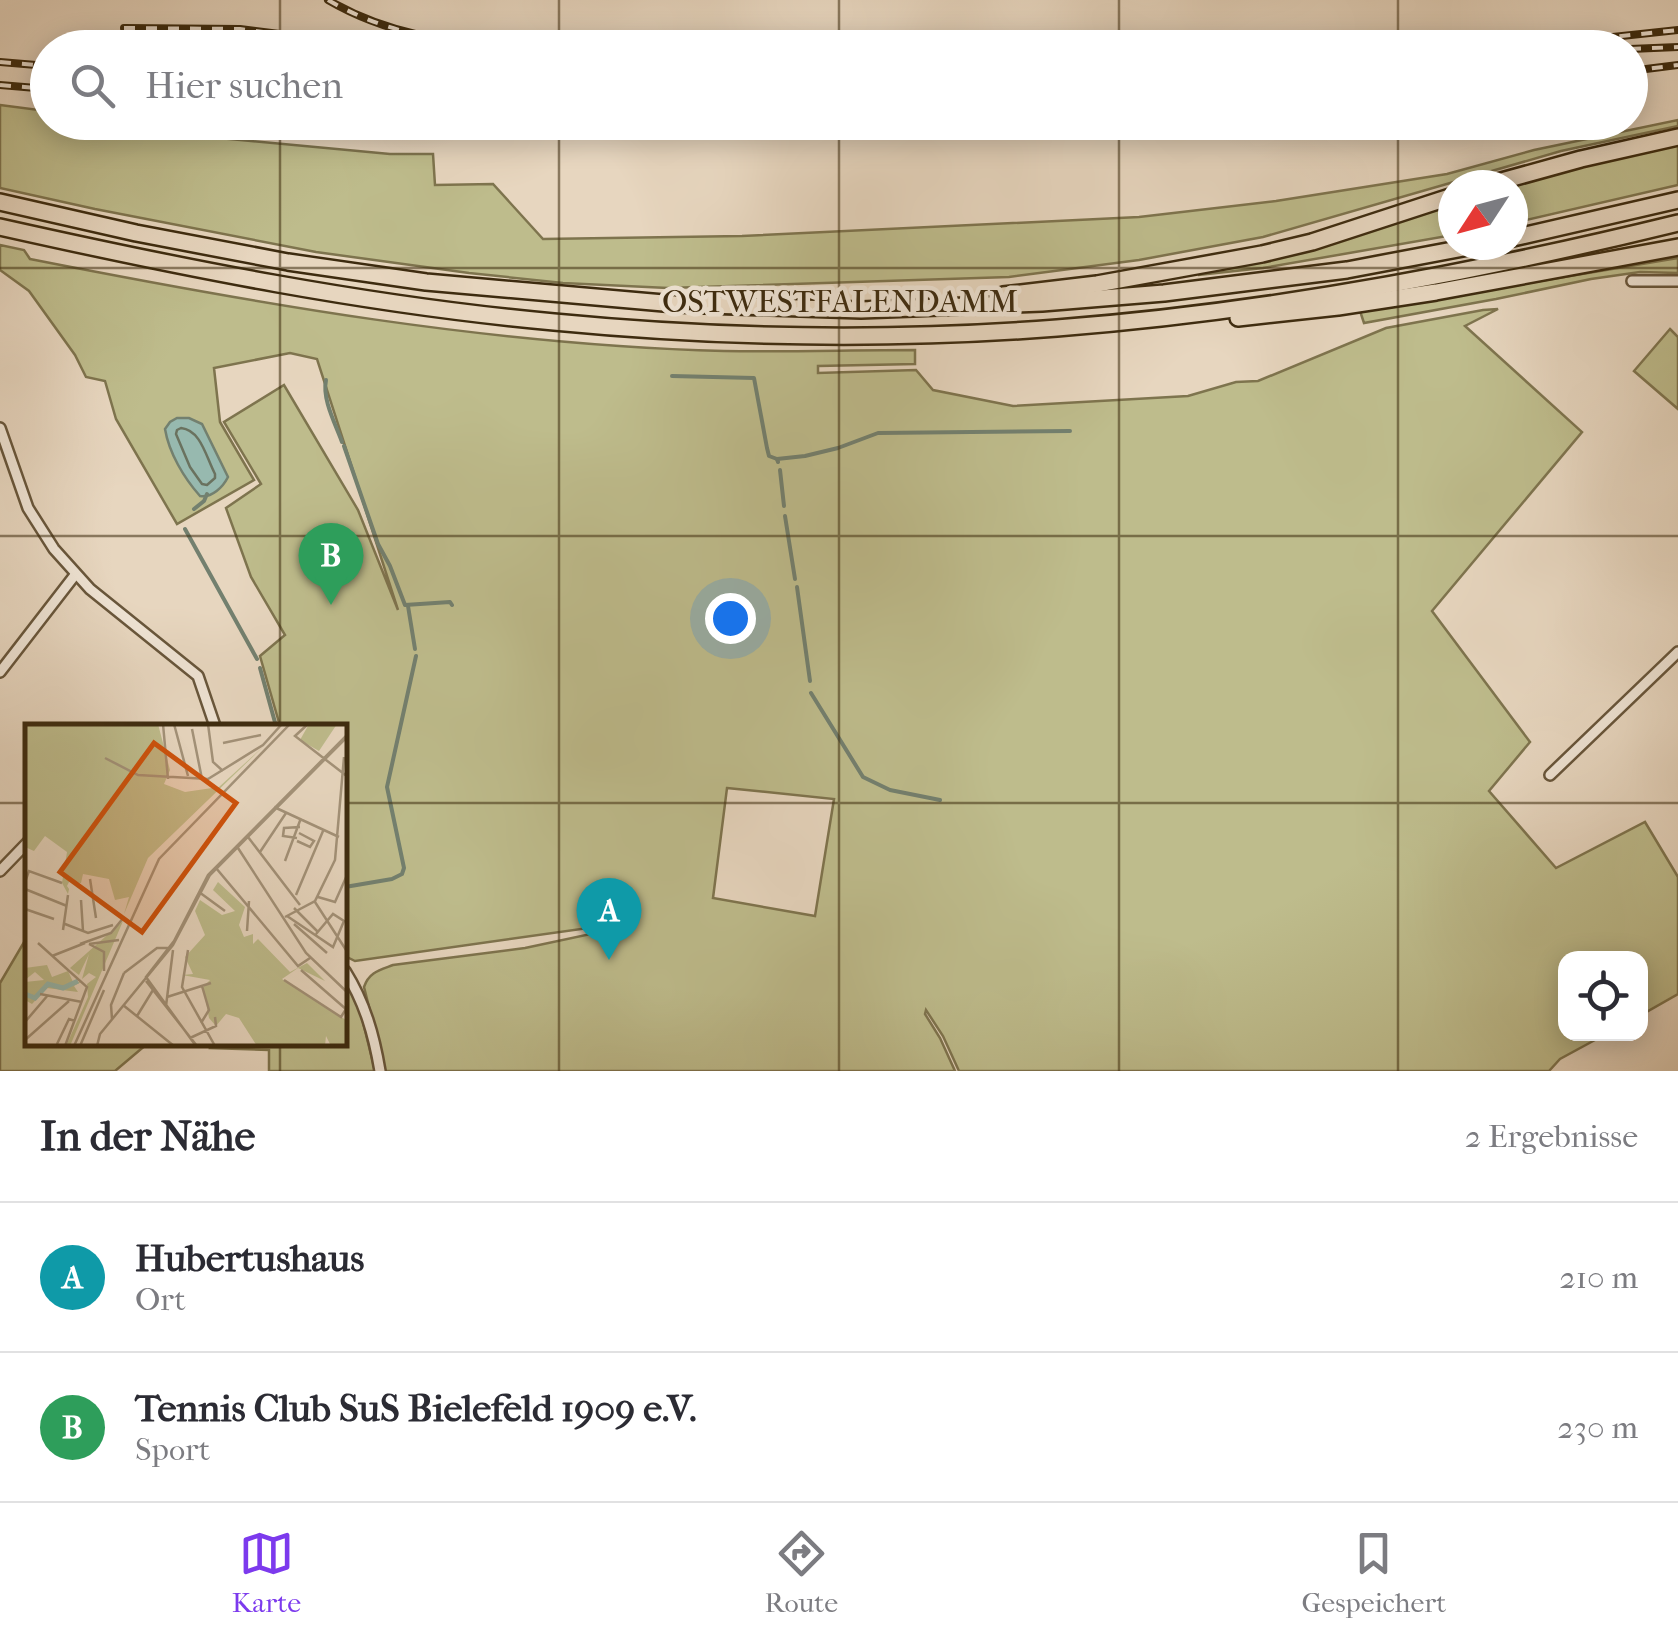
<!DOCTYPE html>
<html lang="de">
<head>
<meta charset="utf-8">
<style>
	body { margin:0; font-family:"IM FELL French Canon",serif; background:#f7f7f7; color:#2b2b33 }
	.controls { position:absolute; right:30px; bottom:30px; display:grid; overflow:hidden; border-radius:20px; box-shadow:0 5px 25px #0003 }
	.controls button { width:90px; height:90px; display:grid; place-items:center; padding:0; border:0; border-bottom:2px solid #e1e1e2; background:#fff; color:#2b2b33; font:50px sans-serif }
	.compass { position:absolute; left:1438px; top:170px; width:90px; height:90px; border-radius:50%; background:#fff; box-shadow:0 5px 25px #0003; rotate:234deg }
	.you { position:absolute; left:730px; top:618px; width:35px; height:35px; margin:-25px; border:8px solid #fff; border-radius:50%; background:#1a73e8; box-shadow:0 0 0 15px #1a73e833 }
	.badge { display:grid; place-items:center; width:65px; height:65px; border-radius:50%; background:#7c3aed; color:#fff; font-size:32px; font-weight:700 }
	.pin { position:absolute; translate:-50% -82px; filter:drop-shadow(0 2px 5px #0008) }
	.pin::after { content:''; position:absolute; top:52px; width:35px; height:30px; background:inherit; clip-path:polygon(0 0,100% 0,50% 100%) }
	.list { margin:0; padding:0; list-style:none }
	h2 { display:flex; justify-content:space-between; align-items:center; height:130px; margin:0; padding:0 40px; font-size:42px }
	h2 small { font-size:32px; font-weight:400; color:#7c7c81 }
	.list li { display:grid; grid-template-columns:65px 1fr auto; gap:30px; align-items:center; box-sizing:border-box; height:150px; padding:0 40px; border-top:2px solid #e1e1e2 }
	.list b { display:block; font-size:38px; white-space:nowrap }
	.list p { margin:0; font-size:32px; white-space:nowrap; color:#7c7c81 }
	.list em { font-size:32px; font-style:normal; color:#7c7c81 }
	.icon { flex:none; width:55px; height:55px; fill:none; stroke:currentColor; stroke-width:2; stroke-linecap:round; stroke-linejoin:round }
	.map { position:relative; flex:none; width:1678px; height:1071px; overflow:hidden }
	.search { position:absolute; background:#fff; box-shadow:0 5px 25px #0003; left:30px; right:30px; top:30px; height:110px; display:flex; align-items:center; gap:25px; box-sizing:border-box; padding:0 35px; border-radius:55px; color:#7c7c81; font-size:38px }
	.sheet { height:430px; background:#fff }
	nav { display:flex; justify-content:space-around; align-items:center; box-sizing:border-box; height:140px; border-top:2px solid #e1e1e2; background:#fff; font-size:28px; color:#7c7c81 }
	nav a { display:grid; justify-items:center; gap:5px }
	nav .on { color:#7c3aed }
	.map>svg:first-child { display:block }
</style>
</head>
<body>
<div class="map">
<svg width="1678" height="1071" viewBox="0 0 1678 1071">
	<rect width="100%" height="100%" fill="#e7d6bf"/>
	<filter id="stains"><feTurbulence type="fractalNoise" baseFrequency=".002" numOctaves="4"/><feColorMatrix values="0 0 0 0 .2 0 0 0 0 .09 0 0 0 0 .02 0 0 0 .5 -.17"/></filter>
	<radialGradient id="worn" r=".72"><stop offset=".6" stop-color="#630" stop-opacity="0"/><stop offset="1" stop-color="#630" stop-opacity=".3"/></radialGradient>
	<g fill="#bebc8c" stroke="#7e744e" stroke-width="2.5" fill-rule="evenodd">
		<path d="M0,105l47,6 1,11 69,1 81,13 192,18h43l2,31 58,-1 50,55 199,-3 397,-19 137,-16 171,-27 87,-24 144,-30v6l-117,25 -298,86 -124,23 -130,17 -341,11 -105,-5 -94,-10 -153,-21 -221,-43 -95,-21z"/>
		<path d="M1678,145v40l-165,38v-38l100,-28z"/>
		<path d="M1453,200v35l-190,33 -65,7 74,-18z"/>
		<path d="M0,245l24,5 6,9c228,45 462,86 694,92 64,1 127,-1 191,-1v14l-97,2v7l98,-3 17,20 80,16 175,-10 48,-14 22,-1 128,-53 97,-18 15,-1 -33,17 117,106 -150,179 98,131 -41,49 67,77 89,-46 33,55v117l-37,21 -1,-57h-74v76h40l-46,25 -11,12h-590l-16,-35 -17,-26 -1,4 15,24 15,33h-570l-21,-84c5,-15 16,-17 29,-22l132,-17 66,-14 4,-7 -240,34 -10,-5v-230h-65l-20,-70 25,-21 -34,-58 -25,-69 35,-24 -37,-62 60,-37 74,125 40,100 -81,-251 -27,-6 -76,15 6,54 34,58 -77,44 -61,-105 -11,-38 -19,-4 -11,-22 -46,-64 -29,-21zM727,788l107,11 -19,117 -102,-18z"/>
		<path d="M1678,258v15l-38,-1 -49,7 -95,20 -132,24 -4,-12z"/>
		<path d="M1670,329l8,8v72l-44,-38z"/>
		<path d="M27,937l1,107h119l-32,27h-115v-88z"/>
		<path d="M345,982l15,28 15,61h-106v-21l-59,-2 1,-4h134z"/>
	</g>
	<path fill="#97b9af" stroke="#73806f" stroke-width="2.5" d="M177,418h12l13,6 26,53c-5,10 -16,21 -28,19 -16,-18 -31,-43 -35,-67l5,-7z"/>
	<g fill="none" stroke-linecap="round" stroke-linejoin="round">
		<path stroke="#6a725f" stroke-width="2.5" d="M181,428c20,2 25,29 34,46v4l-8,7 -5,-1 -12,-17 -14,-33 1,-4z"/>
		<g stroke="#73806f" stroke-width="4">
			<path d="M672,376l82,2 13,70 2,8 8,3 1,3"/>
			<path d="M326,380c-4,19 9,43 16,62"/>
			<path d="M344,446l34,98 12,22 15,39 45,-3 2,3"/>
			<path d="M777,459l28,-3 33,-8 40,-15 192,-2"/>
			<path d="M780,470l4,36"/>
			<path d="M194,509l10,-8 3,-7"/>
			<path d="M785,516l10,63"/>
			<path d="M185,529l72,130"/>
			<path d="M797,587l13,94"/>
			<path d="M408,606l7,43"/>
			<path d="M260,668l16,58"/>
			<path d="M811,693l52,84 27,13 50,10"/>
			<path d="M345,887l47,-8 10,-5 2,-6 -17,-81 29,-131"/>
		</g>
		<g stroke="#68563b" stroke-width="14">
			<g id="minor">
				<path d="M1632,281h46"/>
				<path d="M0,428l28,80 26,41 36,40 108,87 17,50"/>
				<path d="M0,672l75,-97"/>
				<path d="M1550,775l128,-123"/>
				<path d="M0,871l28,-29"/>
				<path d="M345,971c20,32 29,64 35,100"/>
			</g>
		</g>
		<g stroke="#3d2b0f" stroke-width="20">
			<g id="trunk">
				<path d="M1487,185l94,-26 97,-22"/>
				<path d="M0,202l136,31 152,29 138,20 249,22 186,6 181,-7 122,-10 183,-23 132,-25"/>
				<path d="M0,227c183,41 367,78 554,95 166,16 336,19 503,6 209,-16 417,-55 621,-105"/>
				<path d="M1513,238l165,-38"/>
				<path d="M1003,295l94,-11 165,-30 50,-12 141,-46"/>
				<path d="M1238,318l100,-11 98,-15 242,-45"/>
			</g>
		</g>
		<use href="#minor" stroke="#efe4d5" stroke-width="9"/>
		<use href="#trunk" stroke="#e7d6bf" stroke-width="15"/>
		<g stroke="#3d2b0f" stroke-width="8">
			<g id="rail">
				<path d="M328,0c60,35 120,42 188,48"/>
				<path d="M124,28l116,1 151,19"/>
				<path d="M770,48l9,-2"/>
				<path d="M1510,48l168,-18"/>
				<path d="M1630,49l48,-2"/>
				<path d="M0,62l48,4"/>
				<path d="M1630,71l48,-6"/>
				<path d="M0,85l48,4"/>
			</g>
		</g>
		<use href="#rail" stroke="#efe4d5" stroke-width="4" stroke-dasharray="11" stroke-linecap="butt"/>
	</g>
	<path fill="none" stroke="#3d2b0f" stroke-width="2.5" stroke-opacity="0.55" d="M280,0v48M559,0v48M839,0v48M1119,0v48M1398,0v48M280,122v604M559,122v949M839,122v949M1119,122v949M1398,122v949M0,268h1678M0,536h1678M0,803h28M345,803h1333M280,1044v27"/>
	<g text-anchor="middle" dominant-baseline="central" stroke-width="9" stroke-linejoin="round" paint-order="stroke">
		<g font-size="32" fill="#3d2b0f" stroke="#efe4d5">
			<text x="840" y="301">OSTWESTFALENDAMM</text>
		</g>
	</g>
	<g transform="translate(25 724)">
		<rect width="322" height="322" fill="#e7d6bf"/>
		<path d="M0,0h133l12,46 -6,14 21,8 34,-5 47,-43 -118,114 -24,56 5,-17 -14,3 -6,-21 -26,-5 -2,9 -12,-1 -2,4 2,3 -1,5 -6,-11 5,-31 -22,-16 -11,15 -9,-4zM284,0h28l-18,27 -19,-11zM193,158l27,25 -6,18 5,12 9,-3v10l5,-5 32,33 17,-9 18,18 -27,-13 -16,11 64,41v26h-15l-5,-10 -1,10h-68l-18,-28 -13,-4 -10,12 -7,-8 -6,-31 7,-7 -28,-5 11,-1 -8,-17 20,-22 -10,-24 5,-11 22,15 13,-4 -22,-21zM98,197l-53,125h-4l22,-49 -1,-13 9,-7 -7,-4 -7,6 7,-25 -10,21 -9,-7zM22,241l5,12 16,-6 5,11h8l-7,4 4,6 -31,-4 -15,16 -7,-4v-18l19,-2 -9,-8 -10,8v-12z" fill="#bebc8c"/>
		<path fill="none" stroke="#97b9af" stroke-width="5" d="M0,270l10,4 13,-14 15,4 15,-7"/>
		<path fill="none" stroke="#a39279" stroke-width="2.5" d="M138,0l5,55M149,0l14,52M183,0l5,38 10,9M283,0l-13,12 53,41M167,5l10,50M198,19l38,-8M80,34l33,17 70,4 55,-34 19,-21M249,83l65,30M223,113l52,68M272,114l-14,-2 1,-8 16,-1M272,117l13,6 4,-6 -15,-8M213,124l68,105 42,40M235,128l26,-39M260,137l16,-43M191,144l82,98 12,-8M65,155l6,39M0,158l4,-11 33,12M0,165l42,17M174,168l26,19M271,171l27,-64M293,173l17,5 13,-29M56,176l2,31M290,178l33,51M269,184l23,23M0,185l29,10M262,192l46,31 11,-26 -11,-7 -17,20M260,193l30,-16 20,-41 9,-103M40,200l23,9 25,-8M269,200l33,29M38,206l5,-35M222,207l2,-30M13,219l49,44 -22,59M55,220l31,-11 13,-16M64,220l30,-4M64,220l15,8v19M163,226l-6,37 33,59M27,232l33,-13M276,246l46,40M99,249l33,-25h12M259,256l57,37 5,-8M121,257l51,65M15,270l42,8M142,273l44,-14M98,281l51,41M141,282l7,-56M112,292l16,-26M87,295l-1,-14 13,-32M0,298l23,-27M176,299l8,-13 -7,-24M165,314l26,-12 -1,-9M0,316l44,-39M32,320l12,-25 6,2M49,322l85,-187 131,-135M55,322l24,-56M72,322l3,-12 73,-89 37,-70 138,-139M171,322l-50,-69 28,-36 34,-66 140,-141"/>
		<path fill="#ce520c" fill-opacity="0.15" stroke="#ce520c" stroke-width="5" d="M129,19l82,60 -94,129 -82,-60z"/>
		<rect width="322" height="322" fill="none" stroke="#3d2b0f" stroke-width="5"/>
	</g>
	<rect width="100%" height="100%" filter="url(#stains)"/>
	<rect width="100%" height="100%" fill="url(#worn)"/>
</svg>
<div class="controls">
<button><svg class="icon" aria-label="locate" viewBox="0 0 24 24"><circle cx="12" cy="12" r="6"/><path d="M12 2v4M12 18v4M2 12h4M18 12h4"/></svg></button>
</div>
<svg class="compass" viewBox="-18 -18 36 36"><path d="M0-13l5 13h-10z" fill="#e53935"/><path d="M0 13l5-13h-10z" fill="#7c7c81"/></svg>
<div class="you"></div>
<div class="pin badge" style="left:609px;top:960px;background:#0f9aa8">A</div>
<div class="pin badge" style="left:331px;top:605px;background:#2e9e5b">B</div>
<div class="search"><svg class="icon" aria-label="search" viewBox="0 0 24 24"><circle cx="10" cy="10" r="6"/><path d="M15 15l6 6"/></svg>Hier suchen</div>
</div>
<section class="sheet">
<h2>In der Nähe<small>2 Ergebnisse</small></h2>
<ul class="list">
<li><span class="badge" style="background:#0f9aa8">A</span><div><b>Hubertushaus</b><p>Ort</p></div><em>210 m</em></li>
<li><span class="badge" style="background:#2e9e5b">B</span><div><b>Tennis Club SuS Bielefeld 1909 e.V.</b><p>Sport</p></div><em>230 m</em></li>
</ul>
</section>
<nav>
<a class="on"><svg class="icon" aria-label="map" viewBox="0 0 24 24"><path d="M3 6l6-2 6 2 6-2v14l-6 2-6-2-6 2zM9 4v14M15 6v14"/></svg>Karte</a>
<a><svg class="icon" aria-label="directions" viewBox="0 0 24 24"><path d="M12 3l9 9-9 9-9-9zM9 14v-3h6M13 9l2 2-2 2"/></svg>Route</a>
<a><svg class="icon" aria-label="saved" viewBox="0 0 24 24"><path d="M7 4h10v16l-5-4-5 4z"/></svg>Gespeichert</a>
</nav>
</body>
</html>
